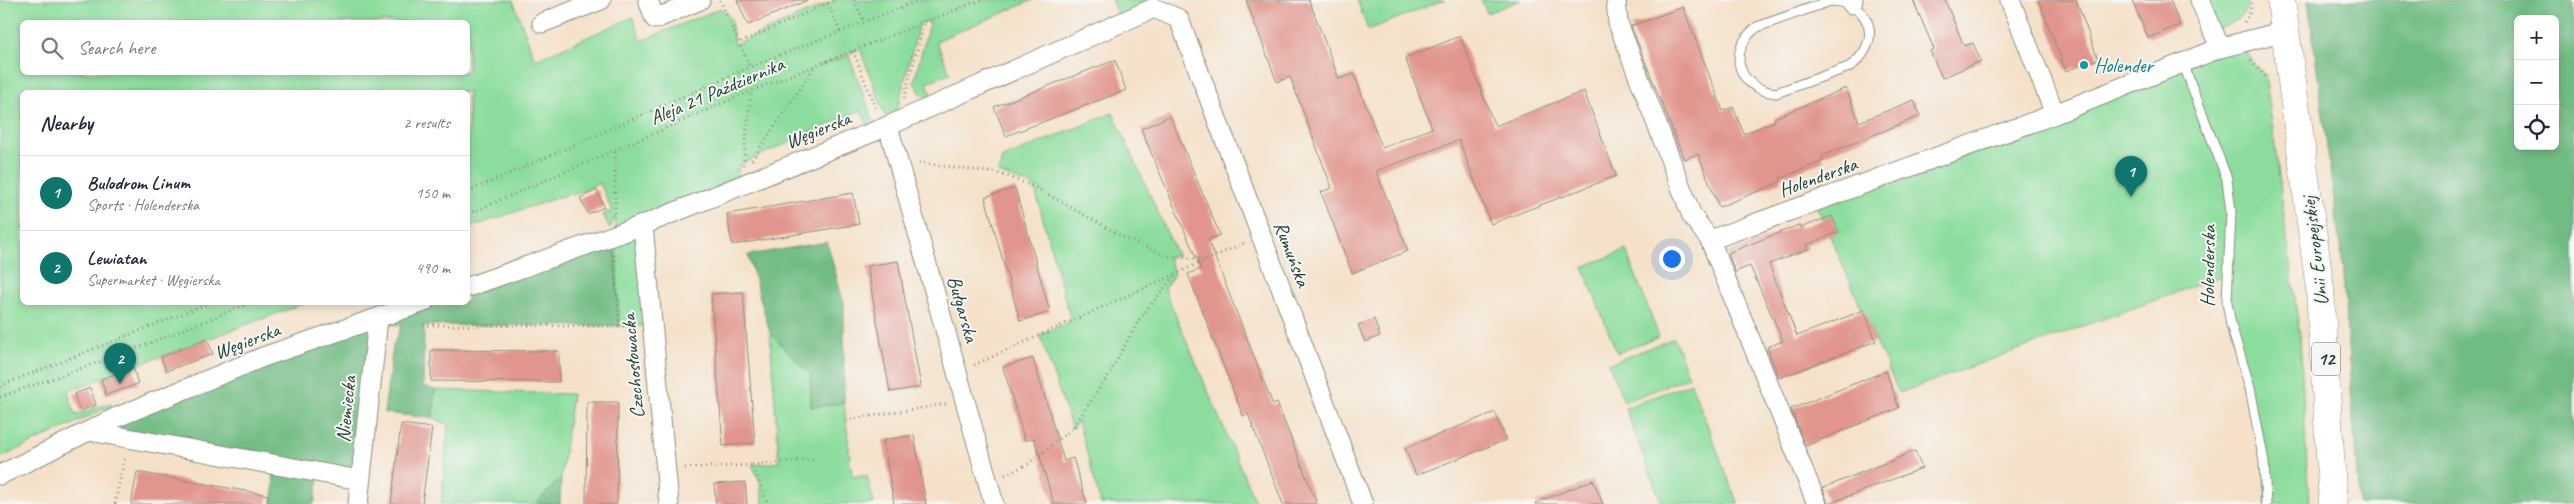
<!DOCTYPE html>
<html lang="en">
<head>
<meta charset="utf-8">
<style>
	body { margin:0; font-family:Caveat,sans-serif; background:#f2f2f3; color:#1f2937 }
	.controls { position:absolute; right:15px; top:15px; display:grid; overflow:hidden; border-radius:8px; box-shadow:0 2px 8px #0003 }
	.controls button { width:45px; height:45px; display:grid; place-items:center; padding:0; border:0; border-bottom:1px solid #e0e1e3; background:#fff; color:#1f2937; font:25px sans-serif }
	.you { position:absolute; left:1671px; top:258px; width:18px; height:18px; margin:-12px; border:4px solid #fff; border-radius:50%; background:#1a73e8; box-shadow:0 0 0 8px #1a73e833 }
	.badge { display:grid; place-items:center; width:32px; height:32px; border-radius:50%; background:#0f766e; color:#fff; font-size:16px; font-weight:700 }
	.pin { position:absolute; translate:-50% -41px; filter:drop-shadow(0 1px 2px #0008) }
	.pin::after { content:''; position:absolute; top:26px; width:18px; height:15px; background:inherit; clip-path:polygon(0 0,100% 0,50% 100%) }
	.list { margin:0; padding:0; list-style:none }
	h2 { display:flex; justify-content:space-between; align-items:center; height:65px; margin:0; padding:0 20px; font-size:21px }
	h2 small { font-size:16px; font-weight:400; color:#747a83 }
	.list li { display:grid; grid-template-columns:32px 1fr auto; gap:15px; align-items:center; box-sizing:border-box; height:75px; padding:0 20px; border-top:1px solid #e0e1e3 }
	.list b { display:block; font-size:19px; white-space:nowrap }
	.list p { margin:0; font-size:16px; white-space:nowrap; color:#747a83 }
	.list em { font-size:16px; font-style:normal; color:#747a83 }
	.icon { flex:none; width:28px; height:28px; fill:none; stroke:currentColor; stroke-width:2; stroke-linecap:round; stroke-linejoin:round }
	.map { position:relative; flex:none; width:2574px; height:504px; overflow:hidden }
	.search { position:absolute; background:#fff; box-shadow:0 2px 8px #0003; left:20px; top:20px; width:450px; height:55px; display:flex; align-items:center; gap:12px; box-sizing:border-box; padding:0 18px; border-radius:8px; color:#747a83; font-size:19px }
	.panel { position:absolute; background:#fff; box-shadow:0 2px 8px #0003; left:20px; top:90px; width:450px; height:215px; border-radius:8px }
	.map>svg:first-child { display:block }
</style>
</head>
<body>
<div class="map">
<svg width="2574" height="504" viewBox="0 0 2574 504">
	<rect width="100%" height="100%" fill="#f6f6f2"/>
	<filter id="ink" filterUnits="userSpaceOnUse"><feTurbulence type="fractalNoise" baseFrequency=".02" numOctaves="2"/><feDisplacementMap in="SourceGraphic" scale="10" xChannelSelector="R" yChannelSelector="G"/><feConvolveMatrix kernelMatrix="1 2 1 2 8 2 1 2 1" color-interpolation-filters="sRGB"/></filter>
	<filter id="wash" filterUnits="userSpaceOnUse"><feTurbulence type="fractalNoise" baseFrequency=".0096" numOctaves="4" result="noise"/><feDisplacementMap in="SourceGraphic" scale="20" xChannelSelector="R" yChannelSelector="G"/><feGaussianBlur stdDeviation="1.12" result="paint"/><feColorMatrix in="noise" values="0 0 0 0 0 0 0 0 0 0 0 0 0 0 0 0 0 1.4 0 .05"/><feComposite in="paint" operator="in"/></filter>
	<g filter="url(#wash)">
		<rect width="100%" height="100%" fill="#f5e1ca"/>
		<g fill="#8cdd9d" stroke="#568d68" fill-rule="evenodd">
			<path d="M0,0h513l22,60 98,-43 8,24 80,-33 10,11 3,26 101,-45h198l-97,41 14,32 -23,10 5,14c-10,2 -13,-6 -18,-15l16,-62 -11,4 -22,86 -11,8 -26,-69 -41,17 30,-10 25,67 -6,2 -7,-15 -122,55 -2,14 -94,46 9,101h-33l-4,-110 -5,13 -7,-15 9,-3 -12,-28 -27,12 -2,-2 -103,35v-136h-446v210l283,1 -237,88 7,24 35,-12 1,3 -111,52zM22,22h446v50h-446z"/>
			<path d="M1111,0h42l-32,23z"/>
			<path d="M1357,0h87l-76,30z"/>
			<path d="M1481,0h40l-34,13z"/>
			<path d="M2200,0h48c0,18 -20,25 -35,32z"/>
			<path d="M2245,40l3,15 17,20 4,26 31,236 9,167h-43l-2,-42 -33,-137 -4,-51 -328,119 -84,-191z"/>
			<path d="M1113,113l65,144 -10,-1 6,19 -10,13 92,216h-155l-23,-83 -6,8 -32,-94 31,-14 -37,-135 -36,-13 4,-15z"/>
			<path d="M1626,250l33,87 -42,16 -34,-86z"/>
			<path d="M770,333l41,42v32l33,-4 8,73h15l7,28h-111l-3,-22 -8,-17 27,-3z"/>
			<path d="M1674,338l15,39 -65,25 -15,-38z"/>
			<path d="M1691,383l47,121h-76l-37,-96z"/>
			<path d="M435,390l137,4 -11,84 -24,26h-96l7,-80 -15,-6z"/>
		</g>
		<g fill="#71bc84" stroke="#487c5c" fill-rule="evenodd">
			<path d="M2308,0h260l6,5v499h-215l-17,-242zM2518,19h37v127h-37z"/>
			<path d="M614,235l5,91 -195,-1 -1,61 12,4 -2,28 -49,-5 9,-67 9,-21 -24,-1 -18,156 -40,-7 -6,31h-42l2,-14 -1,-25 -184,-34 335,-128 44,-1v-15z"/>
			<path d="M827,242l17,62v99l-33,4v-32l-41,-42 -22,-78z"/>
			<path d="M561,478l-1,26h-23v-2z"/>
		</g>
		<g id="blocks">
			<g fill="#e1958e">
				<path d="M737,0h71l-60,25z"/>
				<path d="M1246,0h63l30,79 15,-5 28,74 50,-20 -27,-70 55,-22 35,90 89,-35 32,85 -125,48 -32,-84 -83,31 32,80 -56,22 -31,-81 11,-4 -42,-111 -13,5z"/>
				<path d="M1913,0h32l19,46 9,-3 8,18 -39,17 -12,-27 4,-2z"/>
				<path d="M2038,0h38l22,59 -32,12z"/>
				<path d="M2132,0h38l10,25 -32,13z"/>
				<path d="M1683,7l40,104 10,-4 11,27 31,-13 -1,-3 72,-30 13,34 55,-22 6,16 -98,40 2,5 -44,17 1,4 -62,25 -21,-53 -14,5 -53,-133z"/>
				<path d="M1115,60l11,30 -120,46 -12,-29z"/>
				<path d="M1170,116l50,119 -12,5 65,165 4,-2 40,101h-34l-35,-90 -5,2 -55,-142 13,-5 -60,-140z"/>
				<path d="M1015,188l35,124 -30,9 -35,-124z"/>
				<path d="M597,190l7,17 -16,7 -8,-16z"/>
				<path d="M853,193l6,31 -127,21 -5,-31z"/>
				<path d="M1832,216l7,16 -33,13 2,4 -39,15 28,72 67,-26 12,31 -97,37 -12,-31 16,-6 -33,-75 -15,6 -7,-19 71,-28 1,3z"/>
				<path d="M898,261l23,126 -31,5 -23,-126z"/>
				<path d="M743,292l12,151 -32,3 -12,-152z"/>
				<path d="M1374,319l6,17 -15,6 -7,-17z"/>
				<path d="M207,339l6,15 -47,17 -5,-14z"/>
				<path d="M431,350l128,1v31l-128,-1z"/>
				<path d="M1033,358l31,103 9,-3 14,46h-33l-20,-66 -9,3 -22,-74z"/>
				<path d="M133,367l5,17 -32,11 -5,-16z"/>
				<path d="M1886,371l13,37 -94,38 -14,-37z"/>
				<path d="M90,388l6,17 -16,6 -6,-17z"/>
				<path d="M587,402h31l-1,102h-31z"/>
				<path d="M1495,412l11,28 -90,35 -11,-27z"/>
				<path d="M401,424l31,4 -10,76h-31z"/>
				<path d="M914,435l12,69h-32l-11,-64z"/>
				<path d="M1915,451l7,17 -94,36 -5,-16z"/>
				<path d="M137,472l131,23 -1,9h-136z"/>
				<path d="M1593,480l10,24h-67l-1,-1z"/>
				<path d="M745,482l2,22h-31l-2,-20z"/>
			</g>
		</g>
	</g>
	<g filter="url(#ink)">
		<use href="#blocks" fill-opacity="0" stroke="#8a8f7f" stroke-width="1"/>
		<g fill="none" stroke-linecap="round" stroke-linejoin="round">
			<g stroke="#8a8f7f" stroke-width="11">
				<g id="service">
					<path d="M1830,1c42,1 54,42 19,66l-73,26c-39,-4 -50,-42 -19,-66z"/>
					<path d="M2183,63l44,116 4,33 -4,90 4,23 19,63 14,74 2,42"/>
				</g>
			</g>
			<g stroke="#8a8f7f" stroke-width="21">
				<g id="minor">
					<path d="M648,0l7,19 45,-19"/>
					<path d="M1616,0l2,23 74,193 18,24 345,-126 165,-66 65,-17"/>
					<path d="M2010,0l45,114"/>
					<path d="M2200,0l20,48"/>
					<path d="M1852,4l1,-4"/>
					<path d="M542,23l59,-23"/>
					<path d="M888,126l106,378"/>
					<path d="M643,225l26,279"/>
					<path d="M1710,240l107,264"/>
					<path d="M468,287l175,-62 245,-99 266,-118 25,11 184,485"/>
					<path d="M89,431l271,49"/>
					<path d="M0,475l115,-57 148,-61 161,-55"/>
					<path d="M358,504l20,-185"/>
				</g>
			</g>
			<g stroke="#8a8f7f" stroke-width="29">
				<path id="primary" d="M2281,0l39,289 13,215"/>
			</g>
			<g stroke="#8a8f7f" stroke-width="3" stroke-dasharray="1 4" stroke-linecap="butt">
				<path d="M720,0l30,67"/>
				<path d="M854,0l10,22"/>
				<path d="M828,3l12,29"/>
				<path d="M2244,22l5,-7 4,-15"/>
				<path d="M741,42l94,-42"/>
				<path d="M853,51l24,60"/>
				<path d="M2251,61l14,16"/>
				<path d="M904,98l21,-76"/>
				<path d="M615,152v62"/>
				<path d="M752,160l63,-94"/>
				<path d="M919,163l79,10 35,13 94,53 40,17 40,4"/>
				<path d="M743,165l8,-74"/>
				<path d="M468,192l282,-125 170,-67"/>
				<path d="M468,214l283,-123 230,-91"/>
				<path d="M615,255l4,71"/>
				<path d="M423,325l211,1"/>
				<path d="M974,365l270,-122"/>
				<path d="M0,386l212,-84"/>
				<path d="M0,397l125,-44 127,-51"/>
				<path d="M846,420l100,-16"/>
				<path d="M752,465l64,-6"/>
				<path d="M685,468l67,-3 16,39"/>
				<path d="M1005,475l23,-11 44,-35 36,-53 31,-56 35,-44"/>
				<path d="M115,504l10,-48"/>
			</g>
			<use href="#service" stroke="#fff" stroke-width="9"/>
			<use href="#minor" stroke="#fff" stroke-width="19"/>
			<use href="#primary" stroke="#fff" stroke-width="28"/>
		</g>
	</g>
	<circle fill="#0f9aa8" stroke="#f6f6f2" stroke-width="2" cx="2084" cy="65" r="5"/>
	<g text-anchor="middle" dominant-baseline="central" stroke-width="4" stroke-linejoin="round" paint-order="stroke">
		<rect fill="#f6f6f2" stroke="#60746d" stroke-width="1" x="2312" y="342.5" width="28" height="33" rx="4"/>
		<g font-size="19" font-weight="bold" fill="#1f3d34">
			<text x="2326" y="359">12</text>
		</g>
		<g font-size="20" fill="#0d838f" stroke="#f6f6f2" text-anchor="start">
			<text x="2094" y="65">Holender</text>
		</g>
		<g font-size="20" fill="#1f3d34" stroke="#f6f6f2">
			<text transform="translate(717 91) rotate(-23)">Aleja 21 Października</text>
			<text transform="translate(818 130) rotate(-22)">Węgierska</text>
			<text transform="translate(1818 177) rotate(-20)">Holenderska</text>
			<text transform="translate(2315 251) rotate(-97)">Unii Europejskiej</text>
			<text transform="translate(1292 254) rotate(69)">Rumuńska</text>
			<text transform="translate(2208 266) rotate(-89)">Holenderska</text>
			<text transform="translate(963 309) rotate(74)">Bułgarska</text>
			<text transform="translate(247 341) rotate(-21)">Węgierska</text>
			<text transform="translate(633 366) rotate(-95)">Czechosłowacka</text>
			<text transform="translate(346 409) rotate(-84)">Niemiecka</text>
		</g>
	</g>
</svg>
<div class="controls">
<button>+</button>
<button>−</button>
<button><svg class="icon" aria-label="locate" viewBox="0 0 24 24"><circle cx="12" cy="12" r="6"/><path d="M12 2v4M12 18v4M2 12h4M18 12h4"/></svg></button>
</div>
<div class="you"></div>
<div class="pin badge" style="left:2131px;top:197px">1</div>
<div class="pin badge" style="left:120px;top:384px">2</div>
<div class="search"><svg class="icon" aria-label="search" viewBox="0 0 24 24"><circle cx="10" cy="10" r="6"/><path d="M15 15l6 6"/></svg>Search here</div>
<section class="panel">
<h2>Nearby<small>2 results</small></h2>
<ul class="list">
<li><span class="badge">1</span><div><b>Bulodrom Linum</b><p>Sports · Holenderska</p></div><em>150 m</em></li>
<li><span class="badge">2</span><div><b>Lewiatan</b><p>Supermarket · Węgierska</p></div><em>490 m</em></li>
</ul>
</section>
</div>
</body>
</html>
